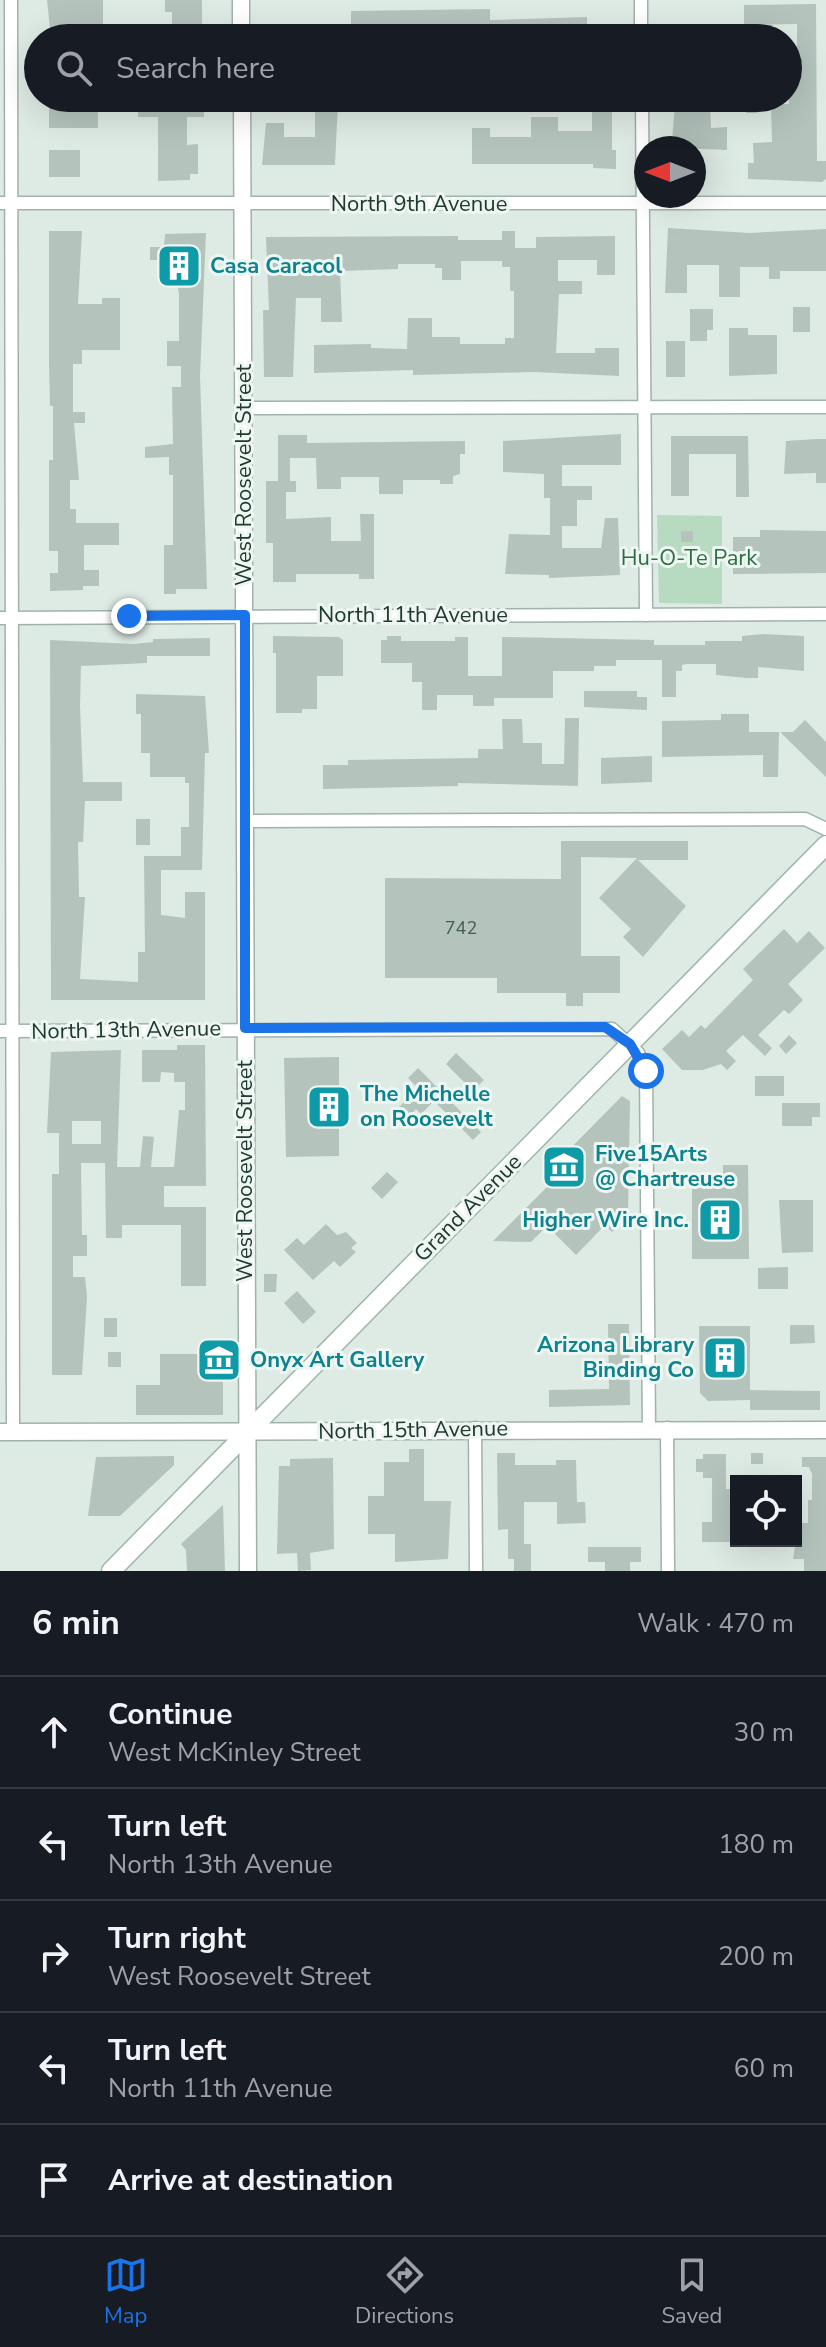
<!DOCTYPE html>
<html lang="en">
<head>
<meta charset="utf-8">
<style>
	body { margin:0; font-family:"Nunito Sans",sans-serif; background:#20242c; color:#f1f3f6 }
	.controls { position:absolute; right:24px; bottom:24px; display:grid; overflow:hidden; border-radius:0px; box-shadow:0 8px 32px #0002 }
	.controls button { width:72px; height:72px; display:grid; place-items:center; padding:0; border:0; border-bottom:2px solid #363941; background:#171b24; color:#f1f3f6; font:40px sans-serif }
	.compass { position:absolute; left:634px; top:136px; width:72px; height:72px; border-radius:50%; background:#171b24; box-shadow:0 8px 32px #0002; rotate:270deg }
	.stop { position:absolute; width:24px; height:24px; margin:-18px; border:6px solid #1a73e8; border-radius:50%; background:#fff }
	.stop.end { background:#1a73e8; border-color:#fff; box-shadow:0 2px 8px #0008 }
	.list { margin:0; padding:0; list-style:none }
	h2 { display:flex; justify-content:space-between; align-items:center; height:104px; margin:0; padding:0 32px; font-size:34px }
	h2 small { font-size:26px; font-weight:400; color:#9ea1a6 }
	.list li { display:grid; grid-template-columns:52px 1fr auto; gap:24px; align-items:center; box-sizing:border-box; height:112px; padding:0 32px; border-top:2px solid #363941 }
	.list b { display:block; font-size:30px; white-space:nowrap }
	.list p { margin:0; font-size:26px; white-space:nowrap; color:#9ea1a6 }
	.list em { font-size:26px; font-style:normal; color:#9ea1a6 }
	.icon { flex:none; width:44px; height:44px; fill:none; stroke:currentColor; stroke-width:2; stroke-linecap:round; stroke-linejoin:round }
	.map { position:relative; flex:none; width:826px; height:1571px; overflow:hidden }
	.search { position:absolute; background:#171b24; box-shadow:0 8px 32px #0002; left:24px; right:24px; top:24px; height:88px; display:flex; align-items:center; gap:20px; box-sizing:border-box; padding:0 28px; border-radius:44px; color:#9ea1a6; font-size:30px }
	.sheet { height:664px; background:#171b24 }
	nav { display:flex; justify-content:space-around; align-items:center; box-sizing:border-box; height:112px; border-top:2px solid #363941; background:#171b24; font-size:22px; color:#9ea1a6 }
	nav a { display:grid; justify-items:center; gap:4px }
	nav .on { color:#1a73e8 }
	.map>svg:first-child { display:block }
</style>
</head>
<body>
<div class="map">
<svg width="826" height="1571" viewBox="0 0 826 1571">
	<rect width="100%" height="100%" fill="#deeae4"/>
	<path fill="#b7dbc0" d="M657,515l65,1v88l-63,-1z"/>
	<g fill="#b4c4bd" fill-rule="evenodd">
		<path d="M47,0h56v26h14v11l-66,1z"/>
		<path d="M165,0h37v38h-30v-26h-7z"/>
		<path d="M816,4l1,157h9v18l-4,3 -74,-3v-16h6l-1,-20 19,-1 -1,-38h18l-1,-58h9v-22l-53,1v-20z"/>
		<path d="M490,9v11l97,-3v21h-89v-5h-83v5h-64v-27z"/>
		<path d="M592,98h20v52h4v19l-23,-1v-4h-121v-36h18v9h41v-20h27v14h34z"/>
		<rect x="746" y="100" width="11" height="13"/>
		<path d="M315,103h23l-3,62h-73l4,-42h18v14h31z"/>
		<path d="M675,103h35l1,25 16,-1v23l-50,-2v-6h-5z"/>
		<rect x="49" y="106" width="49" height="22"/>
		<path d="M138,106h66v11h-17v28l11,-1v30h-8v6l-32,1v-64h-20z"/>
		<rect x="49" y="150" width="31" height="27"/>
		<path d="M668,228l81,5 77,-4v42h-46v8h-11v-12h-29v30h-21v-32h-32v28h-22z"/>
		<path d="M49,231h33l-4,73h24v-6h18v52h-38v14h-9v48h12v11h-11l5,57h-9v29h6v14h43v22h-35v25h15v16h-16v4l-33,1v-18h8v-22h-9v-91h4v-54h-3l-1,-42z"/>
		<path d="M502,231h13v17h21v-11l79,-1v39h-18v-15h-39v21h24v13h-23l-3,59h39v-5h24v28l-85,-4 -121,3v-5l-99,3v-28l57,-1v4l36,1 1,-31h24v19h28v7h45v-6h9v-47h-4v-24h-8v-6h-41v19h-19v-12h-7v-4h-37v5l-58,2 2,51h-21v-24h-25l-3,79h-29l-1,-67h6l-3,-73 192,-1v4h44z"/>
		<path d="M206,233l-6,143 7,213h-31v5h-12v-49h9v-70h-4v-18l-24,1v-11l28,-3 -1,-57h9v-21h-14v-25h12v-47l-2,-13 -14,-1v-20h-13v-13h14l1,-13z"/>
		<rect x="793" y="307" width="17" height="25"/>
		<path d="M690,309h23v21h-6v11h-17z"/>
		<path d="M729,328h19v7h29v39l-48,2z"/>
		<rect x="666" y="341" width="19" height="36"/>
		<path d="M621,434v31h-59v21h30v14h-15v26h-15v22h39l4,-30h13l2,57 -71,3v-3l-44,-1 4,-40 41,1v-37h-6v-24l-41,-2v-31z"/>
		<path d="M278,435h29v8l158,-2v13h-5v20l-7,2v8h-13v-4h-37v14h-24v-17h-38v12h-24l-1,-31h-26v23h6v11h-10v27l45,-2v24h30l-1,-27h14v65h-15v-5h-63v8h-23v-39h-7v-62h12z"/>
		<path d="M671,436h77l1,61h-13v-43h-47v42h-18z"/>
		<path d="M816,439h10v44h-10v-10l-32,1 2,-33z"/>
		<path d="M760,530l66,1v42l-93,1v-37h27z"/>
		<rect x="681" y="531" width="12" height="11"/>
		<path d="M763,634l41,2v35l-46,-4v11h-11l-31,-3v-11h-29l-5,1v6h-6v26h-14v-37h-46v6h-22v5h-41v27h-59v8h-21v-11h-36v15h-15v-28h-10v-19h-31v-23h6v-4h14v5h54v-4h13v39h34v-39l152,3v5h51v-4h37v-5z"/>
		<path d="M273,636l66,1 4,3v36h-26v33h-15v4h-26v-60h-3z"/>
		<path d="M210,638v18h-63v7l-66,3 -1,40 3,76h39v19h-37l-2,41h-5l1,55h6l-5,82 58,3v-30h7l-1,-96h37v-29h8v-44h-4v-6h-35v-24h-9v-39h-5v-20l69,2 4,57h-4l-3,117h-41v45l24,3v-26h20v108h-154l-1,-360 84,4 19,-2v-3z"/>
		<path d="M584,691h53v6h10v13l-63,-3z"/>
		<path d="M721,714h28v18h30l-1,45h-15v-22l-101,2v-36l59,-1z"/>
		<path d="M565,718h14l-1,68 -120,-3v3l-135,3v-24h25v-5l130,-2v-9h25l-1,-30h20l1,24h19v21h22z"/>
		<path d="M805,720l21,22v35l-46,-45h13z"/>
		<path d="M652,756v26l-51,2v-26z"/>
		<rect x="136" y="819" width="14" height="26"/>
		<path d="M561,841h127v19h-50l48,46 -43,51 -20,-20 8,-8 -32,-31 38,-40 -56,-1v99h39v37h-37v13h-17v-13h-69v-15h-112v-100l176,1z"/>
		<path d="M784,929l13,14 12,-12 16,17 -37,36 15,16 -14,14 -5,-4 -26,25 14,13 -7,8 -22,-21 -17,16 10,10 -9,9 -6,-6 -18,6h-21l-20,-21 20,-19 7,7 12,-12 4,4 48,-49 -10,-11z"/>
		<path d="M789,1035l8,8 -11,11 -7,-8z"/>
		<path d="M177,1045h28l1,141h-42v21h42v79h-25v-61h-59v13h-16l-1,-75h-24l1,72h5v21h-14v21h12l2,20 -5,78h-30v-201h7v-41h-12l4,-81 70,-2 -4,117h23l3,-31 11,1 -3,30h23l5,-57h6v-28h-11v-9l-13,-1 -1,10h-18v-32h35zM72,1121h29v23h-29z"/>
		<path d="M456,1053l28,27 -11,11 -27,-27z"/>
		<path d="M339,1057v99l-53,1 -2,-99z"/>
		<path d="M418,1068l63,64 -8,8 -39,-39 -13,13 -5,-5 -10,11 -10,-10 22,-22 -10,-10z"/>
		<rect x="755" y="1076" width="29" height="20"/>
		<path d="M622,1096l8,5 -2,114 -16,17 -7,-7 -29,30 -29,-29 -16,16 -38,-1 64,-64 -8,-7z"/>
		<path d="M782,1103h38v14h-8v9h-30z"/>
		<path d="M723,1165h25l1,94h-57v-78h31z"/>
		<path d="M387,1172l11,10 -16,17 -11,-11z"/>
		<path d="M779,1200h34v52l-31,1z"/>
		<path d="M326,1224l11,11 9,-3 11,11 -6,5 5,4 -16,15 -6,-6 -21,19 -29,-30 13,-12 7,7z"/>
		<path d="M788,1267v22h-30v-21z"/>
		<path d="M264,1274h13l-1,18h-12z"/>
		<path d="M297,1291l19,21 -13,12 -19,-21z"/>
		<rect x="104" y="1318" width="13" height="19"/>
		<path d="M608,1324h21l1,81 -81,2v-17l60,-1z"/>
		<path d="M790,1325h24l1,18 -25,1z"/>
		<path d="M699,1326h51v64l70,1v19h-70v-10l-42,1 -8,-8z"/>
		<rect x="108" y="1352" width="13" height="15"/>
		<path d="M160,1354h63v61h-87v-30h24z"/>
		<path d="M409,1449h15v52h27l-3,58 -53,3v-28h-27v-38h16v-34h25z"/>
		<path d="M497,1453h18v12h41v-5h20l1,42h8l1,21 -29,1v-22h-33v42h7v27h-17v-12h-6v-30l-10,1z"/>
		<rect x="751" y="1453" width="12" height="11"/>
		<path d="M703,1454h23v35h10v53h-34v-20h10v-44h-9v-6h-7v-13h7z"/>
		<path d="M174,1456v9l-54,51h-32l8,-59z"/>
		<path d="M802,1457h24v114h-22v-12h-11l6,-36h9v-23h4v-26l-3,-7h-7z"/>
		<path d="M333,1458l1,91 -24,4 1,17 -13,1 -1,-18 -20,1 2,-88h11v-7z"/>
		<path d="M223,1505l2,66h-38l-1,-21 -5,-6z"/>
		<path d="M588,1547h53v15h-11v9h-25v-9h-17z"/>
	</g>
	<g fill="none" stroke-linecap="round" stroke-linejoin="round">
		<g stroke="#a1b1ab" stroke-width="15">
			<g id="minor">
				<path d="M11,0l2,1432"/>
				<path d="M641,0v38"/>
				<path d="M642,98l4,517"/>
				<path d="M0,203h826"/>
				<path d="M244,408l582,-1"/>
				<path d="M0,618l826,-4"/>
				<path d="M246,821l559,-2 21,10"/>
				<path d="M0,1031l612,-2 26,24 8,18 3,358"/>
				<path d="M475,1428l1,143"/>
				<path d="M667,1428l1,143"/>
			</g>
		</g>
		<g stroke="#a1b1ab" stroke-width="19">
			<g id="tertiary">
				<path d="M241,0v38"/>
				<path d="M242,98l6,1473"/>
				<path d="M0,1432l826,-2"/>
			</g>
		</g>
		<g stroke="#9eb5ac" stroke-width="21">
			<path id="secondary" d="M111,1571l715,-726"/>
		</g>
		<use href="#minor" stroke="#fff" stroke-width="12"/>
		<use href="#tertiary" stroke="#fff" stroke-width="16"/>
		<use href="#secondary" stroke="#fff" stroke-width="18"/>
	</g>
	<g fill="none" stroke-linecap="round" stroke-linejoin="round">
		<path stroke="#1a73e8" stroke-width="10" d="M129,616l116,-1v413l360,-1 25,17 16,27"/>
	</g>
	<defs>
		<g id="building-square" transform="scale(2.3)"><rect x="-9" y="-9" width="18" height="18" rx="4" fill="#0f9aa8" stroke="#eef6f2"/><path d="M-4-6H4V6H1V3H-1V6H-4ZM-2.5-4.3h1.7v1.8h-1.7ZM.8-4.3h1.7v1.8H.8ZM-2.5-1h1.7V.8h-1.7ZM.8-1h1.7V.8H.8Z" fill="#fff"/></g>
		<g id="museum-square" transform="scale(2.3)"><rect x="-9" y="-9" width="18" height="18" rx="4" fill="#0f9aa8" stroke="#eef6f2"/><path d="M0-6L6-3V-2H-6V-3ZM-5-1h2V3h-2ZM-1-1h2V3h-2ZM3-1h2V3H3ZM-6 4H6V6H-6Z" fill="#fff"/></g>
	</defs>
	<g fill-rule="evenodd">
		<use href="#building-square" x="179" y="266"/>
		<use href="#building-square" x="329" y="1107"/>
		<use href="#museum-square" x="564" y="1167"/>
		<use href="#building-square" x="720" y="1220"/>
		<use href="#building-square" x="725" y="1358"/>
		<use href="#museum-square" x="219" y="1360"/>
	</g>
	<g text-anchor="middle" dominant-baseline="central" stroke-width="6" stroke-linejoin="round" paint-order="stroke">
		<g font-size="18" fill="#455c54">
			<text x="461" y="928">742</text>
		</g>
		<g font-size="22" fill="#203931" stroke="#eef6f2">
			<text x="419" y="204">North 9th Avenue</text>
			<text transform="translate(244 475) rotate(-90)">West Roosevelt Street</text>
			<text x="413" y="615">North 11th Avenue</text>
			<text transform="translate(126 1030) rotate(-1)">North 13th Avenue</text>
			<text transform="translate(245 1171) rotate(-90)">West Roosevelt Street</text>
			<text transform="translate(468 1208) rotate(-45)">Grand Avenue</text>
			<text transform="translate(413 1430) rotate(-1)">North 15th Avenue</text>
		</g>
		<g font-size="22" font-weight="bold" fill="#0d838f" stroke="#eef6f2" text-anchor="start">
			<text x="210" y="266">Casa Caracol</text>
			<text x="360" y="1094">The Michelle<tspan x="360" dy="25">on Roosevelt</tspan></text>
			<text x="595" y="1154">Five15Arts<tspan x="595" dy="25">@ Chartreuse</tspan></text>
			<text x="689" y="1220" text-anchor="end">Higher Wire Inc.</text>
			<text x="694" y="1345" text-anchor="end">Arizona Library<tspan x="694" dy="25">Binding Co</tspan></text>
			<text x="250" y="1360">Onyx Art Gallery</text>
		</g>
		<g font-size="22" fill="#2c6e44" stroke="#eef6f2">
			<text x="689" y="558">Hu-O-Te Park</text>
		</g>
	</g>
</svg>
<div class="controls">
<button><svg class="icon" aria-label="locate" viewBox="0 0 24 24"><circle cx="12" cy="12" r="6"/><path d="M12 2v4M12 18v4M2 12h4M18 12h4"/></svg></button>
</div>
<svg class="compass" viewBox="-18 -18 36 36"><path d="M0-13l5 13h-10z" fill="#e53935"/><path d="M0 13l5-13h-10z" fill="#9ea1a6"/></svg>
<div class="stop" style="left:646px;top:1071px"></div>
<div class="stop end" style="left:129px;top:616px"></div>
<div class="search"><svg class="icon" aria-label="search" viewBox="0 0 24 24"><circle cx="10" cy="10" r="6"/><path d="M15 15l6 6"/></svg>Search here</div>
</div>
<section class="sheet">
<h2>6 min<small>Walk · 470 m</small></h2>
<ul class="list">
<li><svg class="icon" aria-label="ahead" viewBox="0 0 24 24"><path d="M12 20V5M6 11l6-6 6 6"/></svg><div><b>Continue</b><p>West McKinley Street</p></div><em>30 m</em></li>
<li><svg class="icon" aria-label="left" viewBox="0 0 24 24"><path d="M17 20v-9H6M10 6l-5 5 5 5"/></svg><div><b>Turn left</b><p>North 13th Avenue</p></div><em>180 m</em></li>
<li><svg class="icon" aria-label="right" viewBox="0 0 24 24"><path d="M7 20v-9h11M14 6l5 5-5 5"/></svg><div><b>Turn right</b><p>West Roosevelt Street</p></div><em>200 m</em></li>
<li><svg class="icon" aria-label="left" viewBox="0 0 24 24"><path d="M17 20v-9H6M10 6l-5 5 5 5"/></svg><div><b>Turn left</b><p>North 11th Avenue</p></div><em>60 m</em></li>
<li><svg class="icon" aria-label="arrive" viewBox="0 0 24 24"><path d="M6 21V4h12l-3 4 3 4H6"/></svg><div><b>Arrive at destination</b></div></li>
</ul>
</section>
<nav>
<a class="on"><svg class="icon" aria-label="map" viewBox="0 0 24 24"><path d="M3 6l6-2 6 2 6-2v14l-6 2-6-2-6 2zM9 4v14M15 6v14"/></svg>Map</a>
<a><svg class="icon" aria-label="directions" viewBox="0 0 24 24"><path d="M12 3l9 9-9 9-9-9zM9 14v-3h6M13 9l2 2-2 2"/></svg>Directions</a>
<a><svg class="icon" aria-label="saved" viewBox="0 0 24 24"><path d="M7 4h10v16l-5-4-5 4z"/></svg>Saved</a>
</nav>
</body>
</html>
